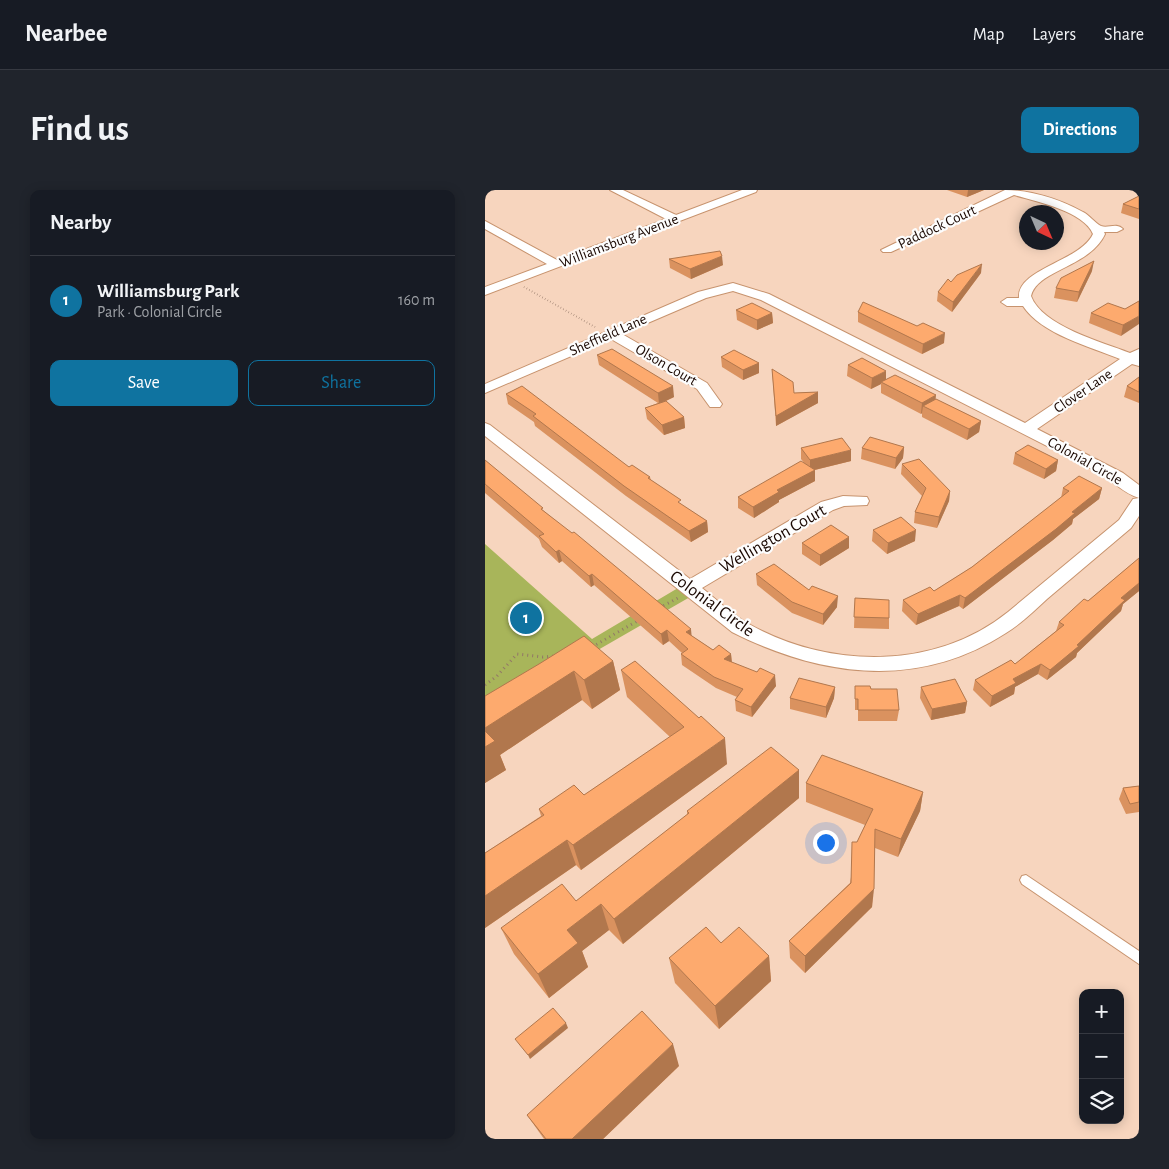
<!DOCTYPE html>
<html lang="en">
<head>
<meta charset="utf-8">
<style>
	body { margin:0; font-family:"Alegreya Sans",sans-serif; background:#20242c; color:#f1f3f6 }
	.controls { position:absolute; right:15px; bottom:15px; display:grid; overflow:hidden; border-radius:10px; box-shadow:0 2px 12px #0003 }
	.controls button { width:45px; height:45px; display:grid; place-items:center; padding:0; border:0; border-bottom:1px solid #363941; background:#171b24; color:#f1f3f6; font:25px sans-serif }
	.compass { position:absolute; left:534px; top:15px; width:45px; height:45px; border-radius:50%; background:#171b24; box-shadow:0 2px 12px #0003; rotate:136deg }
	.you { position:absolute; left:340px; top:652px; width:18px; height:18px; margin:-12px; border:4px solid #fff; border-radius:50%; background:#1a73e8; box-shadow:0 0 0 8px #1a73e833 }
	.badge { display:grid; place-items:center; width:32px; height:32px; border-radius:50%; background:#0f73a0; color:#fff; font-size:16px; font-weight:700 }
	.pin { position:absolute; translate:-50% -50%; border:2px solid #fff; box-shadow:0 1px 5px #0006 }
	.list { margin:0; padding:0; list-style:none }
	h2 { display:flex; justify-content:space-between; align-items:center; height:65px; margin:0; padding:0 20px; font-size:21px }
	h2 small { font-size:16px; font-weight:400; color:#9ea1a6 }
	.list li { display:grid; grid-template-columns:32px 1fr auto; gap:15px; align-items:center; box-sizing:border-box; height:90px; padding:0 20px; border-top:1px solid #363941 }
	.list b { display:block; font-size:19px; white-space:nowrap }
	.list p { margin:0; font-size:16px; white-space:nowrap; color:#9ea1a6 }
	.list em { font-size:16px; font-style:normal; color:#9ea1a6 }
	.actions { display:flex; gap:10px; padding:15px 20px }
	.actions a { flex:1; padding:11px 0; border:1px solid #0f73a0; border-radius:10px; text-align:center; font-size:18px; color:#0f73a0 }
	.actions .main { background:#0f73a0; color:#fff }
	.icon { flex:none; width:28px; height:28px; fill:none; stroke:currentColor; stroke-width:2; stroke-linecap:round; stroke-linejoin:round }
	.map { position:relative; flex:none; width:654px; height:949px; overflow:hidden; border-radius:10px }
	header { display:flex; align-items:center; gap:30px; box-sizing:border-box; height:70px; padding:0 25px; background:#171b24; border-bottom:1px solid #363941 }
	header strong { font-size:24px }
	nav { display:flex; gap:28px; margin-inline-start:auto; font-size:18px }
	.intro { display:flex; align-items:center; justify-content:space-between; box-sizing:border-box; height:120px; padding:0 30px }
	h1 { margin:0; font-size:35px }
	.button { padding:12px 22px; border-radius:10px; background:#0f73a0; color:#fff; font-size:18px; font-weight:700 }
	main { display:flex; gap:30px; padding:0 30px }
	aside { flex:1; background:#171b24; border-radius:10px; box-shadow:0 2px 12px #0003 }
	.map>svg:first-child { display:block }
</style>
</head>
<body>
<header>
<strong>Nearbee</strong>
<nav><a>Map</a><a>Layers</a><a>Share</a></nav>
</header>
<div class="intro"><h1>Find us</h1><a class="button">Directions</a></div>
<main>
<aside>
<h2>Nearby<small></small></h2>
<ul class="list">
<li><span class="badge">1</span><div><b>Williamsburg Park</b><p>Park · Colonial Circle</p></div><em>160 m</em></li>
</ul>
<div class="actions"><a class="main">Save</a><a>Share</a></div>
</aside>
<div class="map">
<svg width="654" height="949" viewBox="0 0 654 949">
	<rect width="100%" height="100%" fill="#f7d5be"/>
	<path fill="#a8b55a" d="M0,354l107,95 86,-51 12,9 -205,118z"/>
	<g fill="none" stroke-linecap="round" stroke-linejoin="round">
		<g stroke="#c7936e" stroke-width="2">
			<path id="lane" d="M541,685l113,76v13l-117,-80 -2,-4 2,-4z"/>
		</g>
		<g stroke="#c7936e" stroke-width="2">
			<g id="street">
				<path d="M125,0h13l53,25 66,-25h15l-1,2 -271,103v-8l62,-23 -62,-35v-8l72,39 109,-41z"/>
				<path d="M520,0c25,0 55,9 78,22 6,3 12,11 18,14 7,3 15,-4 22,3l-6,3h-13l1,2c-15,33 -68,36 -74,62 11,30 71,46 99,57l9,-4v17l-7,-2 -95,65 86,44 16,12v31l-8,12c-28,24 -56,47 -84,71 -13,12 -26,25 -41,34 -88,57 -185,44 -274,-1l-247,-196v-13l5,2 200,154 131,-77 22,-6 24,1 2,4 -2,4 -23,1 -11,4 -131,78c14,11 29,26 45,35 80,46 188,48 261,-11l111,-92 14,-21 6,-1c-14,-4 -28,-18 -41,-26l-337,-172 -28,-9 -27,7 -84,36 85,49 15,21 -2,3h-10l-13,-18 -86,-50 -126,54v-9l213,-92 35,-9 36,11 256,129 95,-64c-29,-12 -79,-25 -97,-53h-16l-6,-4 6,-4h12c-3,-29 62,-37 74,-64 -10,-23 -56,-32 -79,-39l-123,57h-8l-2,-2z"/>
			</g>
		</g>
		<path stroke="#927767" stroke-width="2" stroke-dasharray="0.5 2.5" stroke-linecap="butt" d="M39,97l71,40"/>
		<g stroke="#927767" stroke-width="3" stroke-dasharray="1 4" stroke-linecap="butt">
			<path d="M174,418l19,-10"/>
			<path d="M107,457l47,-27"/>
			<path d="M0,495l12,-9 20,-22 26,3 12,-1"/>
		</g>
		<use href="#lane" fill="#fff" fill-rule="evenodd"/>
		<use href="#street" fill="#fff" fill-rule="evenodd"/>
	</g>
	<g fill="#da925f">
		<path d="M462,0h37l-17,7z"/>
		<path d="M654,6v23l-18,-6 2,-9z"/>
		<path d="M184,69l54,6 -32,14 -21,-11z"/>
		<path d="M607,81l-15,31 -23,-4 2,-10z"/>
		<path d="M496,83l-29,39 -15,-11 1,-9z"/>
		<path d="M654,111l-18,35 -32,-13 2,-10 34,-4z"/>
		<path d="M251,120l36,3 1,10 -16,7 -20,-10z"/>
		<path d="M373,122l86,31 -22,11 -64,-32z"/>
		<path d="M112,165l77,42 -10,5 20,15 1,11 -21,7 -17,-16 -2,-11 13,-5 -59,-38z"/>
		<path d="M236,167l38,6v10l-16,7 -21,-13z"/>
		<path d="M363,175l87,34 46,22 -2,11 -12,8 -45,-23v-4l-1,1 -40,-21v-9l-10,5 -24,-13z"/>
		<path d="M287,179l22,24 24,-1v11l-42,23z"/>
		<path d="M654,187v26l-15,-6 3,-11z"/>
		<path d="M21,204l123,73 21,10 1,3 31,25 25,16 1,11 -17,10 -65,-46 -91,-70 -1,-4 -26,-18z"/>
		<path d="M419,257l-1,11 -8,11 -34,-10 1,-11z"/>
		<path d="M316,258l50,13 -36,9v11l-36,19v2l-25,16 -16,-10v-11l67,-33 -4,-5z"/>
		<path d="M530,263l43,7 -2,11 -12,8 -31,-15z"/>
		<path d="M0,270l59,51 148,125 21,14 18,4 1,9 44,23 -24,31 -16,-6 -1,-11 2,-3 -21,-9 -34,-23 -1,-11 1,-1 -13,-12 -6,4 -69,-60 -3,2 -29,-26 -3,2 -17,-16 -3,-8 -54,-46z"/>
		<path d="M417,274l48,27 -1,10 -12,27 -23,-5 1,-11 7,-16 -21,-22z"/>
		<path d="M578,298h39l-3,11 -26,20 -1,5 -19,16 -90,69 -4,-3 -43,19 -14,-14 1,-11 31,-9 38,-24 89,-69z"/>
		<path d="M388,340l42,11 -28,13 -15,-13z"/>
		<path d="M364,347v11l-29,18 -18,-12v-11z"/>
		<path d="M654,368v33l-16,13 -2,7 -44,42 -1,4 -29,23 -9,-6 -23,13 -1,7 -24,13 -17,-17 2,-10 40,-16 41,-33 3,-9 29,-21z"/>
		<path d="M271,384l53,16 28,17 -14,18 -31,-12 -35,-28z"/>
		<path d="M370,408l34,20v11l-35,-1z"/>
		<path d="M128,471l7,29 -28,19 -10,-9 -82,55 6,15 -21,13v-87z"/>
		<path d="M136,480l106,94 -146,106 -5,-5 -91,63v-75l56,-37 -2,-7 45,-14 86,-58 -43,-40z"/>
		<path d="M370,496l16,3 28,21 -2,11h-39v-11h-3z"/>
		<path d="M350,497l-1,11 -8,20 -36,-9v-11z"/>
		<path d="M436,497l46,15 -2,11 -34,7 -11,-22z"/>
		<path d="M314,580v28l-176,146 -14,-14 -27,21 6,16 -39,31 -35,-44 -13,-26 75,-27 111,-86v-4z"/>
		<path d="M321,593l117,9 -3,19 -22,46 -23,-9 -3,59 -67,66 -15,-15 -1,-17 61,-58 7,-41 8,-17 -59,-23z"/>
		<path d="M654,596v26l-13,2 -7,-15 4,-11z"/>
		<path d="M236,753l48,13 2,25 -52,48 -44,-46 -6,-25z"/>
		<path d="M194,876l-76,73h-59l-17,-24z"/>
	</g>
	<g fill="#b1774d">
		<path d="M483,0h16l-17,7z"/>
		<path d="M237,66l1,9 -32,14 -1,-10z"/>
		<path d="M609,71l-2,10 -15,31 2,-10z"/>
		<path d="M497,74l-1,9 -29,39 1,-10z"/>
		<path d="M287,123l1,10 -16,7v-10z"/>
		<path d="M654,126v8l-18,12 2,-11z"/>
		<path d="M460,143l-1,10 -22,11 1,-10z"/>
		<path d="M274,173v10l-16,7v-10z"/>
		<path d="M401,181v10l-5,1v2l-10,5 1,-11z"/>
		<path d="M188,196l1,11 -15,7 -1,-11z"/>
		<path d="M333,202v11l-42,23v-10z"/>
		<path d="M451,205l-1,11h-12l-1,7 -1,1 1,-11z"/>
		<path d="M199,227l1,11 -21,7 -2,-10z"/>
		<path d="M496,231l-2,11 -12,8 2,-11z"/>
		<path d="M419,257l-1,11 -8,11 1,-11z"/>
		<path d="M366,260v11l-41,10v-11z"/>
		<path d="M573,270l-2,11 -12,8 2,-10z"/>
		<path d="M330,280v11l-36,19v2l-25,16 -1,-11 24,-17z"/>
		<path d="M617,298l-3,11 -26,20 -1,5 -19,16 -90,69 2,-11z"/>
		<path d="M465,301l-1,10 -12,27 2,-11z"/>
		<path d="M222,331l1,11 -17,10 -2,-11z"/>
		<path d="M431,340l-1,11 -28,13 1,-11z"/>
		<path d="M364,347v11l-29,18v-11z"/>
		<path d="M74,360l3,11 -3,2 -3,-11z"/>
		<path d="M107,384l2,11 -3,2 -2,-11z"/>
		<path d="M654,393v8l-16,13 -2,7 -44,42 -1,4 -29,23 3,-10 27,-25 44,-47z"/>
		<path d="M475,405l-1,11 -43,19 2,-11z"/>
		<path d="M353,406l-1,11 -14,18v-11z"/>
		<path d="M206,439l1,11 -6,-8z"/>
		<path d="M182,440l2,11 -6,4 -2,-11z"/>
		<path d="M246,464l1,11 -8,-6z"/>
		<path d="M128,471l7,29 -28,19 -8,-29z"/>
		<path d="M556,474l-3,10 -23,13 -1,7 -24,13 2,-11 21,-17z"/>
		<path d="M89,481l8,29 -82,55 6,15 -21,13v-55z"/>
		<path d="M290,485l1,11 -24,31 -1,-10z"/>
		<path d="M350,497l-1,11 -8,20v-11z"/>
		<path d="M482,512l-2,11 -34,7 1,-11z"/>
		<path d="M240,548l2,26 -146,106 -8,-25z"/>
		<path d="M314,580v28l-176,146 -9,-25z"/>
		<path d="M438,602l-3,19 -22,46 3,-18z"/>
		<path d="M82,650l9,25 -91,63v-32z"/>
		<path d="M389,699l-2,18 -67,66v-17z"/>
		<path d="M116,714l8,26 -27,21 6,16 -39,31 -11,-24 29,-44z"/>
		<path d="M284,766l2,25 -52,48 -4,-23z"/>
		<path d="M81,833l2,5 -38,31 -2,-4z"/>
		<path d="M188,854l6,22 -76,73h-31z"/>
	</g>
	<g fill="#fdaa6e" stroke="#b1774d">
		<path d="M654,6v13l-16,-5z"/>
		<path d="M235,61l2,5 -32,13 -21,-10z"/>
		<path d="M609,71l-15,31 -23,-4 5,-10z"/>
		<path d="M497,74l-29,38 -15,-10 10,-13 3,3 6,-7z"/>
		<path d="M654,111v15l-16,9 -32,-12 17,-10 17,6z"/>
		<path d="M378,112l54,24 6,-3 22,10 -22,11 -65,-32z"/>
		<path d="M267,113l20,10 -15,7 -21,-10z"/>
		<path d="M127,159l61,37 -15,7 -61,-38z"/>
		<path d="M249,160l25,13 -16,7 -22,-13z"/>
		<path d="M377,168l24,13 -14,7 -24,-13z"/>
		<path d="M287,179l21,13 1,11 24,-1 -42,24z"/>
		<path d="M410,185l41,20 -14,8 -41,-21z"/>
		<path d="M654,187v15l-12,-6z"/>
		<path d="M37,196l107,81 3,-2 18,12 -2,1 33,22 -3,2 29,19 -18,10 -65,-45 -91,-70 3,-2 -30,-20z"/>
		<path d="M451,209l45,22 -12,8 -46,-23z"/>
		<path d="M181,211l18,16 -22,8 -17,-17z"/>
		<path d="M385,247l34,10 -8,11 -34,-10z"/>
		<path d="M357,248l9,12 -41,10 -9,-12z"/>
		<path d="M543,255l30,15 -12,9 -31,-16z"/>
		<path d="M434,269l31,32 -11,26 -24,-5 11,-24 -24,-24z"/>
		<path d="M0,270l58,48 -2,1 31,24 2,-1 117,97 -5,3 27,18 6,-5 12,9 -7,5 33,13 3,-4 15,7 -24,32 -16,-7 8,-11 -29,-12 -33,-23 7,-5 -21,-19 -6,4 -69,-60 -3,2 -30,-26 -3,2 -17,-16 5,-2 -59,-50z"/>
		<path d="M316,271l14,9 -38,20 2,2 -26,15 -15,-10z"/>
		<path d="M594,286l23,12 -30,24 3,1 -19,16 -91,69 -5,-3 -42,19 -15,-14 27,-13 4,4 38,-24 97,-76 -6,-3z"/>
		<path d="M416,327l15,13 -28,13 -15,-13z"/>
		<path d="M346,335l18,12 -29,18 -18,-12z"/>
		<path d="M654,368v25l-18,15 4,2 -48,45 2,1 -29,24 -9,-6 -28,15 3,4 -24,13 -17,-16 36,-20 4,4 49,-39 -5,-3 25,-23 4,2z"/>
		<path d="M289,374l35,26 3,-4 26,10 -15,18 -31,-12 -36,-28z"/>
		<path d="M370,408l34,2v18l-35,-1z"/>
		<path d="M99,446l29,25 -29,19 -10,-9 -89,57v-32l54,-32z"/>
		<path d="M150,471l64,57 2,-2 24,22 -152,107 -6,-5 -82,56v-43l59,-38 -5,-6 35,-24 10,10 100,-68 -63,-57z"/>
		<path d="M314,488l36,9 -9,20 -36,-9z"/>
		<path d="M470,489l12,23 -35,7 -11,-22z"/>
		<path d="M370,496h15l1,3h26l2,21h-41v-11h-3z"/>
		<path d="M0,541l10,10 -10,6z"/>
		<path d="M286,557l28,23 -185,149 -13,-15 -34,26 11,13 -40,31 -37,-46 61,-44 14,17 113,-88 -2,-2z"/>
		<path d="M337,565l101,37 -22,47 -26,-10 -1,60 -69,67 -16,-15 62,-58 1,-41h5l16,-33 -67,-26z"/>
		<path d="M654,596v16l-9,2 -7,-16z"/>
		<path d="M221,737l15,16 18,-16 30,29 -54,50 -46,-48z"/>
		<path d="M68,818l13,15 -38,32 -13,-16z"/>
		<path d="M157,821l31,33 -101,95h-26l-19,-24z"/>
	</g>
	<g text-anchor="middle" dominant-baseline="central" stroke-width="4.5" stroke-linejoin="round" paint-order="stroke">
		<g font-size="15" fill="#190700" stroke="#fdfdfd">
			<text transform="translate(452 37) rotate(-25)">Paddock Court</text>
			<text transform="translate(134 51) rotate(-21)">Williamsburg Avenue</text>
			<text transform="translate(123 145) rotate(-24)">Sheffield Lane</text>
			<text transform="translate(181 175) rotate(30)">Olson Court</text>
			<text transform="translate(598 201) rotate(-34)">Clover Lane</text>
			<text transform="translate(600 271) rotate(29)">Colonial Circle</text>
		</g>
		<g font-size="18" fill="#190700" stroke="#fdfdfd">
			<text transform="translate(288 349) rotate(-30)">Wellington Court</text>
			<text transform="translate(227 414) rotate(36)">Colonial Circle</text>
		</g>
	</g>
</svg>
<div class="controls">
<button>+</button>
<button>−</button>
<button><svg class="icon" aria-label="layers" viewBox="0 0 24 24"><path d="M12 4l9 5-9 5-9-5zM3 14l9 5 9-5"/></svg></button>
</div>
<svg class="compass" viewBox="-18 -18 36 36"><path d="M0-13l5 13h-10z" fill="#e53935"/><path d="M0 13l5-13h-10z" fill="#9ea1a6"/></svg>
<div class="you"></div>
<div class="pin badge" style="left:41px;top:428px">1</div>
</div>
</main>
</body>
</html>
